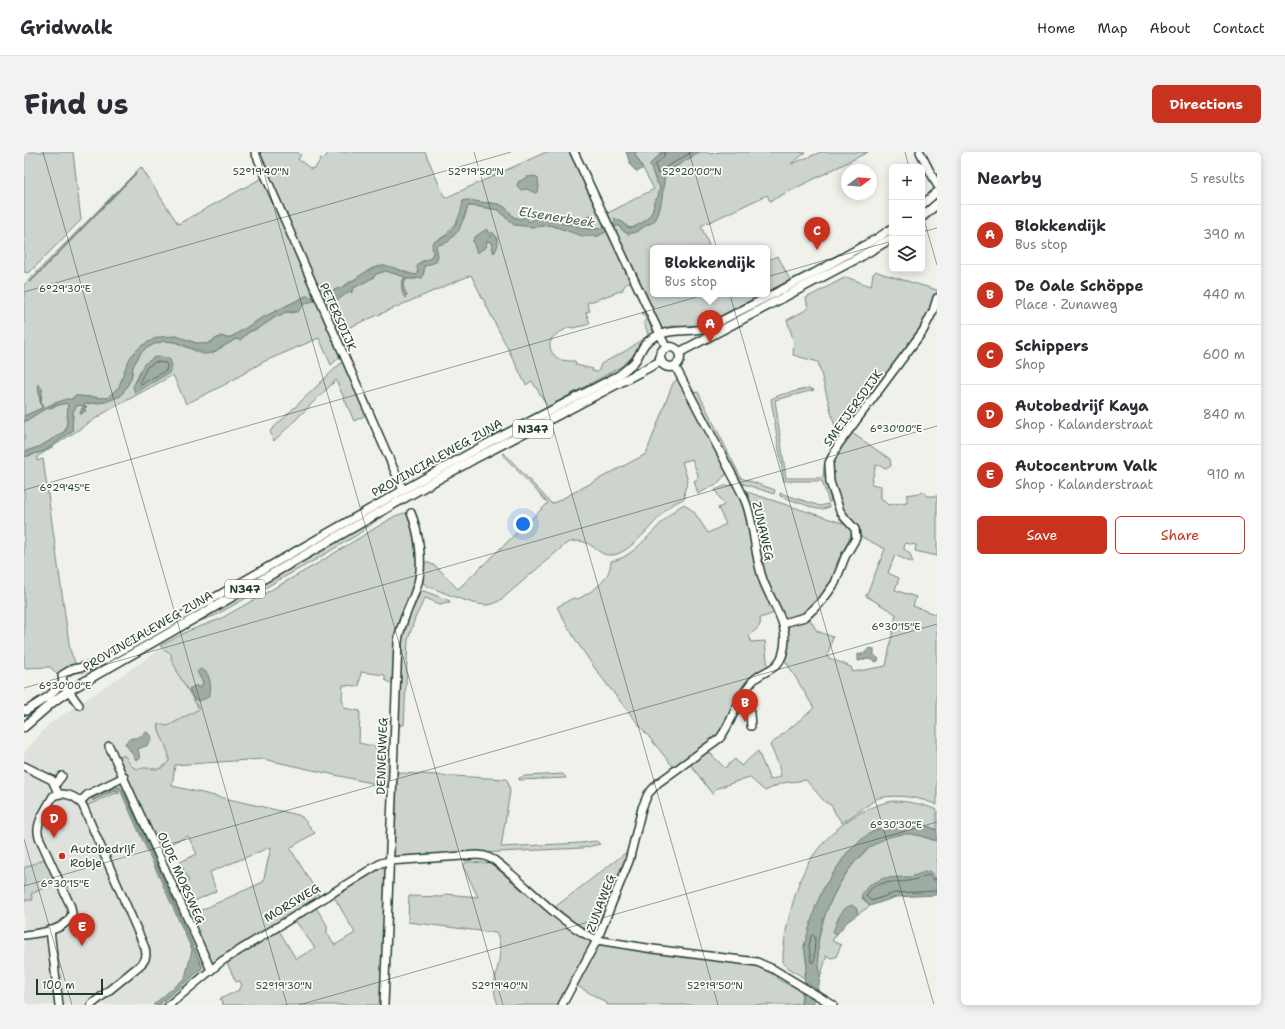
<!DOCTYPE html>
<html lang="en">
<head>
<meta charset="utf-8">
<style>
	body { margin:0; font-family:"Shantell Sans",sans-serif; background:#f2f2f3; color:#2b2b33 }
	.controls { position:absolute; right:12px; top:12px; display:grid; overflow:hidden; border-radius:6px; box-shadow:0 2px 10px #0003 }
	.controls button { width:36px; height:36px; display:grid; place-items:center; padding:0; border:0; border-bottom:1px solid #e1e1e2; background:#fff; color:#2b2b33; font:20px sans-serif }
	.compass { position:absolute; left:817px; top:12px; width:36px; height:36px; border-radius:50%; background:#fff; box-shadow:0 2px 10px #0003; rotate:74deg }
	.scale { position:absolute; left:12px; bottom:10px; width:67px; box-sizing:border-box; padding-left:4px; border:2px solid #1f3d34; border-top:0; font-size:11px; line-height:14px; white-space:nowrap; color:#1f3d34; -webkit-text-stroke:3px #fdfcf7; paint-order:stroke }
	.you { position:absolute; left:499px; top:372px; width:14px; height:14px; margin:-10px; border:3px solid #fff; border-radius:50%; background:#1a73e8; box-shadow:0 0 0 6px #1a73e833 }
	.badge { display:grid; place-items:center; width:26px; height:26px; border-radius:50%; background:#c8321e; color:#fff; font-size:13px; font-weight:700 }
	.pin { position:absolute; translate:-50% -33px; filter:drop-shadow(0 1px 2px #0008) }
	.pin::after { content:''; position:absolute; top:21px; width:14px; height:12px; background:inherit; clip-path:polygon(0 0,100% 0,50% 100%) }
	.popup { position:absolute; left:626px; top:93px; width:120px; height:52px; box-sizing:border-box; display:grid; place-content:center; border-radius:6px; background:#fff; filter:drop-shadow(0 1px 3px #0005); font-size:13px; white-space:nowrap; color:#7c7c81 }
	.popup b { font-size:15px; color:#2b2b33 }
	.popup::after { content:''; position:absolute; left:50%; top:100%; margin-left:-8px; border:8px solid transparent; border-top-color:#fff }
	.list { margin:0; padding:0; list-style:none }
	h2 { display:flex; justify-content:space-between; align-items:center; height:52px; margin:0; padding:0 16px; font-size:17px }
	h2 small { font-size:13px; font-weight:400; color:#7c7c81 }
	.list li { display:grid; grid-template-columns:26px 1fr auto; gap:12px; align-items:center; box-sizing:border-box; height:60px; padding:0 16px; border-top:1px solid #e1e1e2 }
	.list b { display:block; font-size:15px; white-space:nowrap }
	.list p { margin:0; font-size:13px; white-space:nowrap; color:#7c7c81 }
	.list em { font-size:13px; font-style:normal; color:#7c7c81 }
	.actions { display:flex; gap:8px; padding:12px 16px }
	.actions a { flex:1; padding:9px 0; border:1px solid #c8321e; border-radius:6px; text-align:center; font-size:14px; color:#c8321e }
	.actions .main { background:#c8321e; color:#fff }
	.icon { flex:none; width:22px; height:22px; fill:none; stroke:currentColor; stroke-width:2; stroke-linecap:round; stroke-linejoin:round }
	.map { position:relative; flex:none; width:913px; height:853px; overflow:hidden; border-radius:6px }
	header { display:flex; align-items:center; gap:24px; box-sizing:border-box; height:56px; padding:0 20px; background:#fff; border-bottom:1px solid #e1e1e2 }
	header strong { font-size:19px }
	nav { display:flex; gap:22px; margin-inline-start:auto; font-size:14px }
	.intro { display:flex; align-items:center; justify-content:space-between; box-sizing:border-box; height:96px; padding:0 24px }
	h1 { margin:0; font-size:28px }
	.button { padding:10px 18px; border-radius:6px; background:#c8321e; color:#fff; font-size:14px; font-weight:700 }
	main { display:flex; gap:24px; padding:0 24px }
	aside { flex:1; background:#fff; border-radius:6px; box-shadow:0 2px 10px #0003 }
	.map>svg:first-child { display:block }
</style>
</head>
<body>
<header>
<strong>Gridwalk</strong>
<nav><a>Home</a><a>Map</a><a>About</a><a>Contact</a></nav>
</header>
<div class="intro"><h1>Find us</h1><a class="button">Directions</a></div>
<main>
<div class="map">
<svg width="913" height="853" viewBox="0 0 913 853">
	<rect width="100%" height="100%" fill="#f0f1eb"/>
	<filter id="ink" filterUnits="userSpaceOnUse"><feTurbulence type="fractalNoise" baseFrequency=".025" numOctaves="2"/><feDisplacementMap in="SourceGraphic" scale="8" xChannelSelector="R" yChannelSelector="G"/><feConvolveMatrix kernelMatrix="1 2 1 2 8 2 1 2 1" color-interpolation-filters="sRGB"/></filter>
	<g filter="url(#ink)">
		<path fill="#dfe2dc" d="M140,495l36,63 -27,53 -52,27 78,178 -45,37h-130v-252l25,-29z"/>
		<g fill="#cdd3cd" stroke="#768880" fill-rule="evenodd">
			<path d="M0,0h49l8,68 -52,53 -5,-1z"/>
			<path d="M233,0h40l4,3 -3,4 13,10 5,-2 5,-9 3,1 5,-7h96l20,46 101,-46h25l35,76c-11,0 -21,3 -31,-2l20,-8 -5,-2 -22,9 -27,-8 -2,-3 -2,4 -8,4 -5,-7 -1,3 -3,1 -7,-2c-9,-16 -18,-13 -34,-15 -6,-1 -10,-3 -16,-1v8l-6,15v-3l-12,15 -8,4 -5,8 1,5 -3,5 -10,4 -2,7v4l-2,2 -5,-1 -7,-3 -7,-2 -31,3 -24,15 -18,7 -4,3z"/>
			<path d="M611,0h28l-13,12 5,15 5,8 -2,10 -4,4c0,15 -9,21 -22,27l-5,-1 -3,-4 -9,-4 1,2 -5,4 -5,-11 48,-25 -19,-35z"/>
			<path d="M676,0h7l3,2 10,-2h78l7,1 -14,11 30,-12h47l-98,49 -3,-6 -66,31 9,22h-57v46h111l-62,32 -8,1 -23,-1 -9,3 -2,-2 -47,-99 6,-3 3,5 6,4c9,-2 10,-3 17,-8 2,-2 6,-2 8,-4 9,-7 10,-37 12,-49z"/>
			<path d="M117,15l37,57 84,-46 79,178 -10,9 -12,-27 -56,24 -37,22 -40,20 -13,-29 -69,38 -67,44v4l6,-2 27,191 7,17 -17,10 -10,-10 -26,1v-211l21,-6 27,-20 1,-19 3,-6 5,-1 2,1 -3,8 5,-7h1l-2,-1 1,-2 20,-2 26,-23 2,-13 8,-13 4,-4 9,-5 10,-3 11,1 27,12 10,-1 24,-14 4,1 9,-8 10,-4 18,-12h4l5,-4 7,1 13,-11 10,-1 -1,-3 -9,-2 -46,23 -27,17 -6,2 -6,-2 -14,8 -11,-1 -20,-7 -35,10 -16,23 -6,18 -12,11 -31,-2 -4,3 -18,4 -10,5 -3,-6 1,-13 -4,-4 2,17 2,6 -18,8v-131z"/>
			<path d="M444,54h7l24,4 7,8 27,9 17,-2 36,11h12l9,-5 23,51 -3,1 -4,5v2l-36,13 3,8 -4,1 4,12 -17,4 -4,-1c-5,4 -15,7 -18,13 -4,8 3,18 11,20 4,1 9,1 13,1l1,4 17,4 -1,2 6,1 3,-8 26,-14 20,-14 1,-2 -4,-12 2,-3 -4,-6 2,-1 10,21 -11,8 -12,17 -9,8 -74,41 -16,-26 -6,4 -55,-110 -135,58 -15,-33c16,3 17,0 29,-10l2,2v-3l22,-12 2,-3 10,-3 19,6c-5,7 -4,14 0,20l2,-1 -4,-9 3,-8h10l8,-7v-6l4,-1 10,-9 -2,-10 28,-27zM460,79l4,3 1,3h3l3,15 -2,-1 -2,-9 -4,-1 -10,12 -4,-12 2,-4z"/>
			<path d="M754,104l12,24 -23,12v-32z"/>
			<path d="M852,119l4,2 57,17v3l-7,17 -5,10 -86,122 -21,-80 -25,-7 1,-13 -7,-22 21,-11 -2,-11 40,-21 25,9 2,-12z"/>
			<path d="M319,209l23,54 -12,6 -18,-41 -62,61 -4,-10z"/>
			<path d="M654,227l49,93 -2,4h-1l-6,7 -20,11 -4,-13 4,-3v-3l-6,-16 -10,3 6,19 -4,11 1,6c-5,3 -12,5 -16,9 -14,13 -34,41 -52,47 -22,7 -22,-20 -50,-11l-65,56c-5,3 -9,6 -15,6 -16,0 -44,-13 -60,-19l-4,-3 1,-21c14,1 24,18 34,27l90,-86 -46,-49 2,-1 48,51 94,-50 27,-71z"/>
			<path d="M785,236l5,2 -39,10 11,78h37l1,-13h2l-1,13 6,23 -2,2 -7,-22h-38l-13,-82 9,-4z"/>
			<path d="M674,240l43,86 34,12 -1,4 -30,-10 -7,-3 -45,-88z"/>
			<path d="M42,251l2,2c-1,9 0,17 -3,26l-24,15 -17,6v-30l19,-12z"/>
			<path d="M828,281l38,26 1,7 -4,2 -11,-3 -5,19 10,2v12l7,7 19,-3v-7l18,-3 1,4h11v60l-22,-5 1,-6 -11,-2 -1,6 6,5 3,9 -18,-8 -7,18 11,5 -4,12 21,7 -3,9 24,9v190c-18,-8 -39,-11 -59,-7l-36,25 -7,-10 -3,-7 -8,-5 -18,-21 -24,3 -17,8 -16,-14 -34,12 -2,6 -23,-31 18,-13 17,17 10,-9 6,7 17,-15 12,29 11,-4 -3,-13 -8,-18 44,-37 -29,-48c7,-10 -2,-29 5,-35 5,-4 13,-5 19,-7l8,13 16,6 -6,20 24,10 2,5 33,-6 10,-52 -30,-18 19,-47 -25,-13 -1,-6 -17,-19 -13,-40 5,-14z"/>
			<path d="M707,333c14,7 23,78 28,95 3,12 10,23 16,33l-15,5c2,10 -4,11 -11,17l2,7 14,-1 3,28 -14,8 -39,62 -41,29c-41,-52 -87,-102 -117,-161l16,-9 5,1c16,-9 32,-18 33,-38 27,-3 49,-44 73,-57l10,8 14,21 18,-9 -8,-16 6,-3 -9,-15 10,-4z"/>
			<path d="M720,339l98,32 11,6c-3,13 -13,24 -17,37l3,1 -2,6 -3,-1c-1,3 -1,7 -2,10 -7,14 -30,40 -47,35l-15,-28 -6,-16 -15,-76h-3z"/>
			<path d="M756,341l40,13 8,-2 1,3 -6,2h-6l-37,-13z"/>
			<path d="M365,359l-32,24 -42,25 -101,56 -25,9z"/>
			<path d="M380,361l4,2 7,17 2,46 -15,37c-9,8 -8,57 -9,70l-8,-5v-5l-24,-3 -2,14 -16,-1 -1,13 2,10 16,3 -1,32 31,7 -1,37 -126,-28 -88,6 -3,21 126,29 4,2 13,16 -25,15 30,49 -108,67 -24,-48 75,-34 8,-35 -61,25 6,19 -32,15 -9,-19 14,-6 -9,-19 17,-8 -9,-18 -30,13 -42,-94 9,1c3,4 5,10 10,12 3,2 6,0 9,0 13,0 15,5 25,-7 1,-13 -10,-23 -11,-37l10,2 31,-17 -21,-35c-2,-9 -7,-9 -7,-20l-11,-8 28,-15 32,-12 95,-54 80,-49zM184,523l2,11 -1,10 -15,3 -5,-10 6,-3 6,1 2,-5 -4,-6z"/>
			<path d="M397,439h3l26,10 -1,2 -2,-1 -7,2 -15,-6 -10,20 -7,22 -4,85 -7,1 5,-85 9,-28z"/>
			<path d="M371,616l6,5 105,6 2,3 2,9 -9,56 80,-4 15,-2 4,3 -17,4 -189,9 -3,-2z"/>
			<path d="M539,622l3,4 -47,2v-2l6,-2z"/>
			<path d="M98,629l85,185 -1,5 -40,34h-8l43,-36 1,-2 -61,-139 -19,-39 -6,-2 -23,10 -1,2 1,1 23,-10 3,4 -3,-1 -30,13v-6l2,-3z"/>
			<path d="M869,649c15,0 30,3 44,9v20l-7,-3 -52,2 -11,6 -20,18 -23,34 -20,59 3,20 -3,12 -21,-14c0,-6 0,-13 1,-19 2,-21 14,-67 26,-85 19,-28 48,-53 83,-59z"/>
			<path d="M882,681l7,1 24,7v39l-1,-2 -32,-1 -37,27 3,2 -12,8 -2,-6 -23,24 4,2 -5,7 9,4 -5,12 -6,1 -3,-3 -7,23c-2,-13 -3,-28 -1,-40 5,-33 30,-78 58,-96 8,-5 19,-7 29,-9z"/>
			<path d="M604,699l-5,17 -29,68 -6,-3 -33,-26z"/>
			<path d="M23,706l10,24 -26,12 2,6h-9v-32z"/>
			<path d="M444,710l20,1v-1l4,2 55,48 37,27 1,-1 6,4 -34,63h-59c-2,-6 -4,-12 -4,-19 2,-18 11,-35 2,-53l-88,-11 1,-26 34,1 3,-3 32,3 -15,-31 2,-3z"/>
			<path d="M358,713h4l-6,140h-157l-3,-6 19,-9v-2l3,-2 -2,-5 -4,1 -10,-21 52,-32 18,30 19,-11 -21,-29 21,-13 12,19v8l8,12 20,-12 -22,-38z"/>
			<path d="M574,792l49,8 106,11 23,10 1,6 12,6 6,1 7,5 -1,14 -5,-2 -1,2h-188v-2l-33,-19z"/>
		</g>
		<g fill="#9faca4" stroke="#6c8077">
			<path d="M602,0h9v2l8,14 -4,3h-3l-5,-5z"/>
			<path d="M639,0h37l-35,21c-2,12 -3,42 -12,49 -2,2 -6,2 -8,4 -7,5 -8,6 -17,8l-6,-4 -3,-5 -21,11h-16l-32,-11 -17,2 -19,-2 -8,-7 -7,-8 -24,-4h-7l-9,24 -11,12 -12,4 2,10 -2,6 -12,4v6l-2,6 -16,1 -3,7 4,10 -2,2c-4,-8 -5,-13 0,-21l-19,-6 -10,3 -2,3 -22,12v4l-2,-2c-13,9 -13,12 -29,8l-1,-2c6,-5 16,-7 22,-10 14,-6 28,-23 44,-21 11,1 20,8 30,9l2,-2 -1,-7c4,-5 14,-6 16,-12 0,-3 -1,-8 -1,-11 4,-3 7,-3 12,-6 10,-5 18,-25 19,-36 6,-2 10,0 16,1 16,2 25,-1 34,15l7,2 3,-1 1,-3 5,7 8,-4 2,-4 2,3 27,8 26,-11 1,4 -13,6h-4l-2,2c9,5 34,4 40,-5l-2,-3 10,5 3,4 5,1c13,-6 22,-12 22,-27l4,-4 2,-10 -5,-8 -5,-15z"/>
			<path d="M511,24l3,2 1,11 -2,3 -2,1 -8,-4 -6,1 -4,-4 1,-4 9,-5z"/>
			<path d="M463,77l2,2 1,6h1l1,-5c8,6 7,14 2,21l-3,-11 -4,-1 -1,6 -9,6 -4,-12 2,-4z"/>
			<path d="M282,144l9,2 1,3c-9,1 -13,2 -18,11h-12l-5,4h-4l-18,12 -10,4 -9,8 -4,-1 -24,14 -6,1 -31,-12 -11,-1 -10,3 -9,5 -4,4 -8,13 -2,13 -10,17 -16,6 -20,2 -1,2 3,1h-2l-2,3 2,-1 1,2 -3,1 -1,2h-2l3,-8 -2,-1 -5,1 -3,6 -1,19 -27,20 -21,6v-5l17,-6 24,-15c3,-9 2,-17 3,-26l-3,-2 -22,7 -19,12v-6l18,-8 -4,-24 4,5 -1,13 3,6 22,-9h6l2,-3h2l31,2 12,-11 6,-18 6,-13 10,-10 17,-9 18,-1 20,7 11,1 14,-8 6,2 6,-2 27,-17z"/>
			<path d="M131,205l14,1 3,7 -3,8 -34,20 -2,-6 11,-23z"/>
			<path d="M845,496l5,1v6l5,4 -2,3 -9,-3 -10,2v-7l7,-1z"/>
			<path d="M176,517c3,1 4,1 6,3 4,5 7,21 2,25 -2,2 -7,3 -9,4l-5,-2 -5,-10 6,-3 6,1 2,-5 -6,-10z"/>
			<path d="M123,580l4,3 1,4 -4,6 -10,4 2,10 -4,1 -11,-17 6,-5h6z"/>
			<path d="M92,635h4l3,4 79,176 -1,2 -43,36h-5l32,-27 7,-28 -71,-158 -5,-2 -22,10h-2v-2z"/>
			<path d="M888,671l18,4 7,3v11c-10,-3 -22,-8 -33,-7 -46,3 -76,62 -85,102 -3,14 1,28 1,42 -1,10 -4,18 -7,27h-12l2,-17 4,-22 -3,-20 12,-41 8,-18 23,-34 20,-18 11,-6 19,-5z"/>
			<path d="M904,719c9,3 9,15 8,24l-40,2 -26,9 -8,-8v-4l7,-9 15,-7 26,-1z"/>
			<path d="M828,753l4,3 2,6 -11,8 -10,12 -4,-2c4,-10 7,-24 19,-27z"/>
		</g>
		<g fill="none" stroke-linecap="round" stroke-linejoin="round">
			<g stroke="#526961" stroke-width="1">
				<path d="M641,0l-1,4 -9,9 3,9 5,-5 29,-17"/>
				<path d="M132,210l10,1 1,3 -1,5 -25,13 -1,-3 7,-14z"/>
				<path d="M913,728h-3l-6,-5c-7,2 -13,5 -19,6 -15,2 -35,-2 -43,15l5,5 24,-8 42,-2"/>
				<path d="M789,783l2,2 -1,24 -2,2 -1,-1 -2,-16 2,-10z"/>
			</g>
			<g stroke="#6c8077" stroke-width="1.5">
				<path d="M635,4l1,-2 3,-2"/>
				<path d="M6,130l106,-109"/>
			</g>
			<g stroke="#1f3d34" stroke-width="10">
				<g id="minor">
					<path d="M231,0l148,338"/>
					<path d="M550,0l92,195"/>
					<path d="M896,0l17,33"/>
					<path d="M898,53l15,-13"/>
					<path d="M651,214c16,30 32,61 48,91 7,15 17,30 23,46 9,24 8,52 17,77 9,25 28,44 20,73 -5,19 -22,17 -32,30 -14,16 -18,38 -31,55l-62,45 -10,11 -6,14 -13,53 -32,79 56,9 104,13 16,7 60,36"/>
					<path d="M759,471l22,-6 17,-16 13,-18 10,-26 11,-19 -1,-9 -10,-11 -5,-7 -10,-29 -1,-19 9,-18 85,-114 10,-20 4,-13"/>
					<path d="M42,535l13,18"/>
					<path d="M719,543l6,7 2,24"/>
					<path d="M0,558l2,1 23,-15 9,-9 5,-4 -1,-8 10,-6 24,-4 307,-175 83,-46 133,-69c6,-5 12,-9 17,-15 4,-6 6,-14 11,-18 21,-17 40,-7 62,-15l105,-54 65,-36 13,-9"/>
					<path d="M85,594l102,224"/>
					<path d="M0,614l28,14 6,13"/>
					<path d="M31,633l7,-9"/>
					<path d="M56,650l7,-7 37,-18"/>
					<path d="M26,778l9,75"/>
					<path d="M0,783c17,-2 41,-4 48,-21l-1,-7 -32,-70c-5,-13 8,-29 14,-41 11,-5 24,0 30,10l62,142c2,9 1,12 -6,18l-48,39"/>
					<path d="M145,853l53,-44 159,-98 8,-2 88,-6 8,1 9,4c35,26 63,62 103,80l-35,65"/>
					<path d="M360,853l14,-363c2,-20 13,-36 19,-56 7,-20 2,-54 -6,-73"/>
				</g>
			</g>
			<g stroke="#1f3d34" stroke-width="11">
				<g id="major">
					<path d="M898,65l15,-13"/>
					<circle cx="646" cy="205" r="10"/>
					<path d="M656,200l178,-94 34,-20"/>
					<path d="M0,575l30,-26 14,-10 338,-194 68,-38 187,-98"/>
				</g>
			</g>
			<use href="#minor" stroke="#fdfcf7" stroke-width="7"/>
			<use href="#major" stroke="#fdfcf7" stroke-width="8"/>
		</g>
	</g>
	<path fill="none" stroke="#1f3d34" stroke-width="1" stroke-opacity="0.45" d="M19,0l244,853M234,0l245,853M450,0l244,853M665,0l245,853M881,0l4,15M898,61l15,52M898,80l15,-4M0,140l487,-140M0,338l868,-249M0,536l913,-262M0,687l48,166M0,734l913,-262M275,853l638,-183"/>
	<circle fill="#c8321e" stroke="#fdfcf7" stroke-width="1.5" cx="38" cy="704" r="4"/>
	<g text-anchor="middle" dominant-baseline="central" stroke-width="3.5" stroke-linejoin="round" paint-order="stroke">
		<g fill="#fdfcf7" stroke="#62766e" stroke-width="1">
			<rect x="489" y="268" width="40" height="18" rx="3"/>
			<rect x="201" y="428" width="40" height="18" rx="3"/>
		</g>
		<g font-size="11" font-weight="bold" fill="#1f3d34">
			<text x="509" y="277">N347</text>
			<text x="221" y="437">N347</text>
		</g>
		<g font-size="12" fill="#1f3d34" stroke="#fdfcf7">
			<text transform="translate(314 165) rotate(66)">PETERSDIJK</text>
			<text transform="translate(829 256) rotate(-54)">SMEIJERSDIJK</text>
			<text transform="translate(413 306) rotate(-29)">PROVINCIALEWEG ZUNA</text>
			<text transform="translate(739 379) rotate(77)">ZUNAWEG</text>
			<text transform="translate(124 479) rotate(-30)">PROVINCIALEWEG ZUNA</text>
			<text transform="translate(358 604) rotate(-88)">DENNENWEG</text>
			<text transform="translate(157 726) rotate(66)">OUDE MORSWEG</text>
			<text transform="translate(268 751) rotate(-31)">MORSWEG</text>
			<text transform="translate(577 751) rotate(-69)">ZUNAWEG</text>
		</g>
		<g font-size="12" fill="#1f3d34" stroke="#fdfcf7" text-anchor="start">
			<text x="46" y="697">Autobedrijf<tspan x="46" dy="14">Robje</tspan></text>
		</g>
		<g font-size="13" font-style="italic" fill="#455e56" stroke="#fdfcf7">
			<text transform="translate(533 65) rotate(9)">Elsenerbeek</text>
		</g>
	</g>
	<g font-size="10" text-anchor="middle" fill="#1f3d34" stroke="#fdfcf7" stroke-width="3.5" stroke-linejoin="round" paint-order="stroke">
		<text x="237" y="23">52°19'40"N</text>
		<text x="452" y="23">52°19'50"N</text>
		<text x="668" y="23">52°20'00"N</text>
		<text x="41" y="140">6°29'30"E</text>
		<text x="872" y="280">6°30'00"E</text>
		<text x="41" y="339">6°29'45"E</text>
		<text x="872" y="478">6°30'15"E</text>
		<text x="41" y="537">6°30'00"E</text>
		<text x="872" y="676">6°30'30"E</text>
		<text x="41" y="735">6°30'15"E</text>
		<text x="260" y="837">52°19'30"N</text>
		<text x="476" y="837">52°19'40"N</text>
		<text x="691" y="837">52°19'50"N</text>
	</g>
</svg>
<div class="controls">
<button>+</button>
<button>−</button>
<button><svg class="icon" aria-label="layers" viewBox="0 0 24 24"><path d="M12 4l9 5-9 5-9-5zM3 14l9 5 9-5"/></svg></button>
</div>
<svg class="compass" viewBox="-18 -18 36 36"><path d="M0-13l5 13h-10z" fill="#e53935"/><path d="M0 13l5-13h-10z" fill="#7c7c81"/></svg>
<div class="scale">100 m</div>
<div class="you"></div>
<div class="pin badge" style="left:686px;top:191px">A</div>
<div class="popup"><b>Blokkendijk</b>Bus stop</div>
<div class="pin badge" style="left:721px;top:570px">B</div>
<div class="pin badge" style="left:793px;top:98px">C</div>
<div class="pin badge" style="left:30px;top:686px">D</div>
<div class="pin badge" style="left:58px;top:794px">E</div>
</div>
<aside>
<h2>Nearby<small>5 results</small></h2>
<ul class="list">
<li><span class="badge">A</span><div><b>Blokkendijk</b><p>Bus stop</p></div><em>390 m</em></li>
<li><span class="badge">B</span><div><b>De Oale Schöppe</b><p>Place · Zunaweg</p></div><em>440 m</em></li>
<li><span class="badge">C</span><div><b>Schippers</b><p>Shop</p></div><em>600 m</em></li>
<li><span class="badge">D</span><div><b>Autobedrijf Kaya</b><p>Shop · Kalanderstraat</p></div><em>840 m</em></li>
<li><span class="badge">E</span><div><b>Autocentrum Valk</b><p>Shop · Kalanderstraat</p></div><em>910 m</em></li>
</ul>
<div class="actions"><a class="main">Save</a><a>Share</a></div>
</aside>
</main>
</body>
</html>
